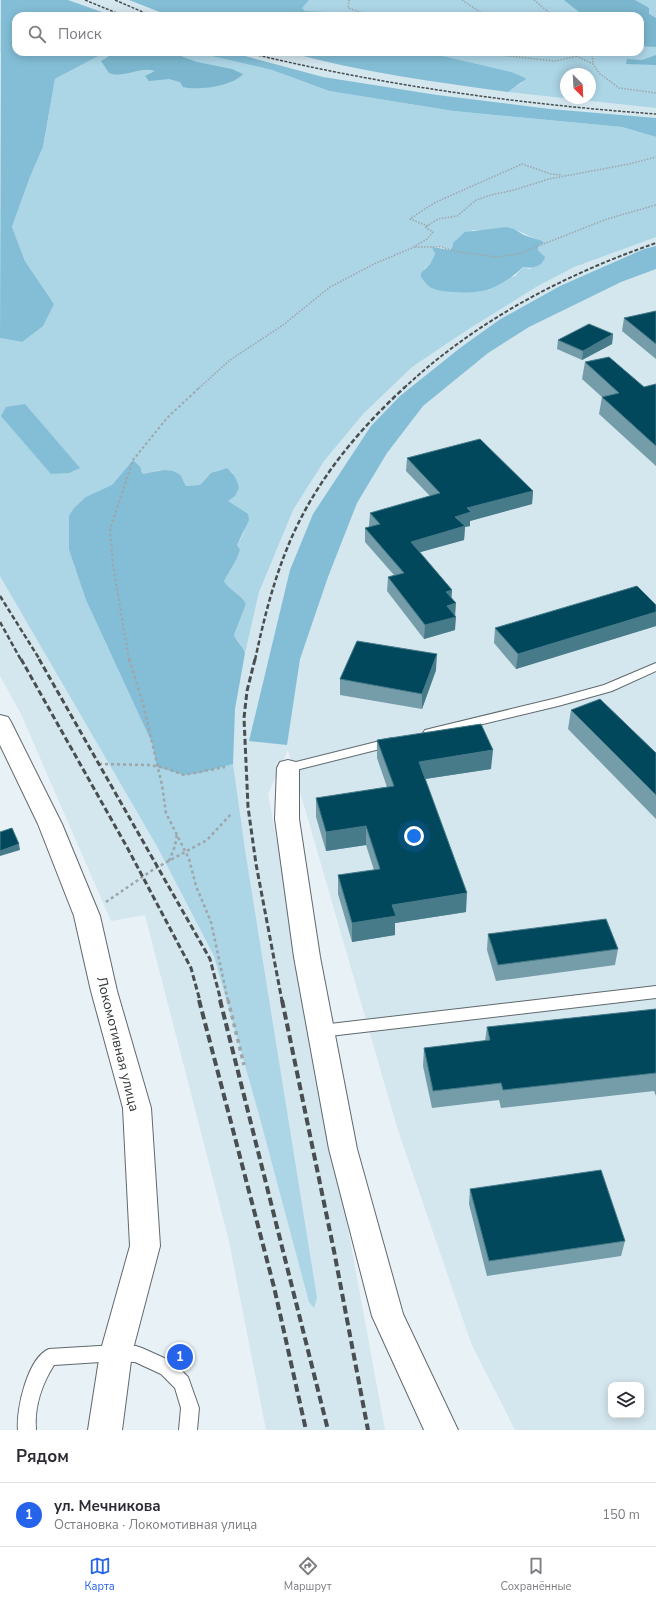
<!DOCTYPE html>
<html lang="ru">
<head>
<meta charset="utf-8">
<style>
	body { margin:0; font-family:"Nunito Sans",sans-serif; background:#f7f7f7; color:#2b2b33 }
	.controls { position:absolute; right:12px; bottom:12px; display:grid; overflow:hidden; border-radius:8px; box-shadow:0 2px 10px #0003 }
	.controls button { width:36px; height:36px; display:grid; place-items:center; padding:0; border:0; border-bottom:1px solid #e1e1e2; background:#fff; color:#2b2b33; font:20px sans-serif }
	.compass { position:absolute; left:560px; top:68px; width:36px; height:36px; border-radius:50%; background:#fff; box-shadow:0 2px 10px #0003; rotate:156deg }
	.you { position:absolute; left:414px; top:836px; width:14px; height:14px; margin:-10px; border:3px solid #fff; border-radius:50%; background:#1a73e8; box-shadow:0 0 0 6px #1a73e833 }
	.badge { display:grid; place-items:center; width:26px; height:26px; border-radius:50%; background:#2563eb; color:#fff; font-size:13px; font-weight:700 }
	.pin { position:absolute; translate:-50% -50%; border:2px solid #fff; box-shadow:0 1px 4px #0006 }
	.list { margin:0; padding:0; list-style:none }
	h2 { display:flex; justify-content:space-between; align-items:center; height:52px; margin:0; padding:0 16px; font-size:17px }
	h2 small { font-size:13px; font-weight:400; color:#7c7c81 }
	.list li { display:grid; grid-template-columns:26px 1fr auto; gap:12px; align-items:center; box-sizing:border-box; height:64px; padding:0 16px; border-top:1px solid #e1e1e2 }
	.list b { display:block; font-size:15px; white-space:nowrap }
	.list p { margin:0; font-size:13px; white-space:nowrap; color:#7c7c81 }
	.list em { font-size:13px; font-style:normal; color:#7c7c81 }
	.icon { flex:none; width:22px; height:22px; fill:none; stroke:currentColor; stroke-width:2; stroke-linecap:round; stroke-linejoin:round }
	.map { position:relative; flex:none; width:656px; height:1430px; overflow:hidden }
	.search { position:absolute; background:#fff; box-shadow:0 2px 10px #0003; left:12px; right:12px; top:12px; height:44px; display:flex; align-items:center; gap:10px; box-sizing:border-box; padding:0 14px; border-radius:12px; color:#7c7c81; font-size:15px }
	.sheet { height:116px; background:#fff }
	nav { display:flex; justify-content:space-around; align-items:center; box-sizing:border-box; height:56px; border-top:1px solid #e1e1e2; background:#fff; font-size:11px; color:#7c7c81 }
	nav a { display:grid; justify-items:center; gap:2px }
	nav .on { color:#2563eb }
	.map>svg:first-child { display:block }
</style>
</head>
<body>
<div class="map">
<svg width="656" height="1430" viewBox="0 0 656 1430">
	<rect width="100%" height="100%" fill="#e7f1f6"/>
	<g fill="#d4e6ee" fill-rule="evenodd">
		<path d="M0,0h182l60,16h-226l-16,38z"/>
		<path d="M173,52h213l180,46h24l66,-10v33l-187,-11z"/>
		<path d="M656,214v1216h-141l-44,-87 -74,-216 -109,-377 -20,44 117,636h-119l-37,-189 -84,-326 -34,6 -90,-207 -21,-38v-197l283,-99zM611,1385h30v30h-30z"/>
	</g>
	<g fill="#acd5e6" fill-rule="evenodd">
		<path d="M145,0h511v108l-148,-16 15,-10 -185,-30h302v-36h-445zM566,74h24v24h-24z"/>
		<path d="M106,52h88l78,18 57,21 124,20 169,16 34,10v100l-82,30 -38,20 -69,43 -55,37 -49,47 -39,47 -31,49 -34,82 -14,61c-3,-8 -7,-11 -11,-18l12,-31c-5,-10 -16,-13 -22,-23l12,-21 1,-15 7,-12 3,-19 -19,-13 7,-5 -2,-23 -6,-5c-12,2 -20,8 -27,17l-14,1 -6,-11 -20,-5 -17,4 -10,-14 -21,25 -43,65 17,50 66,143 5,24 27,8 16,-2 33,-9 12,86 72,448 -3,10 -5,-6 -51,-191 -44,-155 -56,-108 -158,-272v-238l22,4 32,-38 -29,-43 -13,-34 18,-50 13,-30 12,-68zM508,227c4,1 33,14 35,16l-5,3v4l5,5 -13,14 -7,-2 -8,9 -8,2 -18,12 -15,2 -41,-3 -9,-20 6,-5 5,-10 -2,-7h8l10,3 22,-20 14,1z"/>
	</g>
	<g fill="#83bed6">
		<path d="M1,0h67l45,16h-97v36h90l-51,27 -12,68 -13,30 -18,50 13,34 29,43 -11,22 -21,16 -22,-4z"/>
		<path d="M129,0h180l-7,8 3,3 21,1 7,4h-163z"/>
		<path d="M194,52h36l93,25 114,18 113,14 106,9v19l-34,-10 -169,-16 -124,-20 -57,-21z"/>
		<path d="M288,52h137l86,20 12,5 3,2 -18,13c-73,-10 -149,-20 -220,-40z"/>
		<path d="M507,227l7,2 10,6 18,6 2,2 -6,3v4l7,7c-3,10 -13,12 -22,10 -9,9 -21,17 -33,22 -11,5 -44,4 -56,0 -5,-1 -10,-8 -13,-12v-4l9,-9 5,-10 -3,-7 19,3 2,-4v-3l12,-11z"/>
		<path d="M656,246v23l-35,13 -92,45 -41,26 -65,53 -36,47 -30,50 -29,74 -28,82 -13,86 -38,-4 41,-171 23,-56 58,-88 29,-30 60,-48 39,-28 61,-34 84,-37z"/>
		<path d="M25,404l55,64 -11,5 -18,1 -50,-58 5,-9z"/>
		<path d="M133,460l8,8v3l2,3c10,-2 27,-8 37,1 2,2 4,8 6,11l14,-1 11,-12 16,-5c7,6 10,11 12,20l-4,8 -7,5 20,13 1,6 -12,25 3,5 -4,10 -12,21c6,10 17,13 22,23l-12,31c3,7 8,10 11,18l-10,56 -2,55 -33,9 -16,2 -27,-8 -5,-24 -66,-143 -17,-50v-34l5,-8 12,-11 26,-12z"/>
	</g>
	<g fill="#7bb6ce">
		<path d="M564,0h71l14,8v6l7,4v29l-16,-1v-30h-56z"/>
		<path d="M116,52h58l9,5 14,5 35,7 11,5c-10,12 -46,17 -60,13l-3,-5 -11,-3 -20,2 -4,-5 10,-5c-16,-5 -31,8 -46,2l-8,-12z"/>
		<path d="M656,55v10l-30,-1 1,-5 15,1z"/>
	</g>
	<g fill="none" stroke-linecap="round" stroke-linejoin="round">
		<g stroke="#60696d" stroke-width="2">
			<g id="service">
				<path d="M656,663v8l-44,20 -54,15 -129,31 -4,-1 -2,-3 2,-3 4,-1 128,-31 47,-13z"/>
				<path d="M392,738l4,1 2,3 -2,3 -108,27 -4,-1 -2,-3 2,-3z"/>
				<path d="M656,986v12l-335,39 -5,-2 -2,-4 2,-4 5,-2z"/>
				<path d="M116,1345l20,1 6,2 31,14 15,15 11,31 -2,22h-18l2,-22 -6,-20 -14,-14 -26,-12 -19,-1 -62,4c-12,19 -20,42 -18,65h-18c-2,-21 10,-73 31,-81z"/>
			</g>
		</g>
		<g stroke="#60696d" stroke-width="2">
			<path id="minor" d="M288,760l8,2 3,6v51l21,138 37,192 46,165 55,116h-34l-52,-114 -43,-167 -35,-192 -19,-138 2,-51 3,-6z"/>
		</g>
		<g stroke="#60696d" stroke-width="2">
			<path id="tertiary" d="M0,715l8,2 3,5 51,102 38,92 17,75 34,117 9,138 -28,107 -10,77h-34l12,-77 30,-107 -7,-138 -32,-117 -17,-75 -36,-92 -38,-79z"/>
		</g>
		<g stroke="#9ea6a9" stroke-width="1.5" stroke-dasharray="1.5 1.5" stroke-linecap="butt">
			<path d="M349,0l-1,8 24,8"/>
			<path d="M462,0l24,16"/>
			<path d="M534,0l19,16"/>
			<path d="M471,52l84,9 23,-5"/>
			<path d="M568,52l25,12 6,9 20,15 37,5"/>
			<path d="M592,52l1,11"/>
			<path d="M428,226l-18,-7 24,-16 88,-39 29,10 11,1"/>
			<path d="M415,247h26l17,5 39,5 21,-3 89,-35 49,-14"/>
			<path d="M199,388l31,-28 53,-35 47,-38 46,-24 36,-15 15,-9 6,-7 -8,-5 13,-8 19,-3 19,-16 15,-5 23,-5 35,-11 80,-15 27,-7"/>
		</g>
		<path stroke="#9ea6a9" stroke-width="2" stroke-dasharray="2.5 2.5" stroke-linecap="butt" d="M129,660l-16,-95 -3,-36 23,-69 34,-42 33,-31"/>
		<g stroke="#9ea6a9" stroke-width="2.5" stroke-dasharray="3 3" stroke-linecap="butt">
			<path d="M129,659l13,41 20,85 4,28 23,46 7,27 15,36 17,79"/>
			<path d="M99,764l50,1 16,3 19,7 41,-8"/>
			<path d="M169,861l6,-15 2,-12"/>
			<path d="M106,902l48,-33 53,-29 25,-27"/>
		</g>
		<path stroke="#9ea6a9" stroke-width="3.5" stroke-dasharray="4 4" stroke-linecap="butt" d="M228,1000l16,65"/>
		<use href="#service" fill="#fff" fill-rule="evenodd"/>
		<use href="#minor" fill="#fff" fill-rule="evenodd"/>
		<use href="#tertiary" fill="#fff" fill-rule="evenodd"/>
		<g stroke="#494e50" stroke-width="1.5" stroke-dasharray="3 1.5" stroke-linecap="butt">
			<path d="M85,0l39,16"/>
			<path d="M115,0l37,16"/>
			<path d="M245,52c135,33 272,52 411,62"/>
		</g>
		<path stroke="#494e50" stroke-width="2" stroke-dasharray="4 2" stroke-linecap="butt" d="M404,388c72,-67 159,-113 252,-145"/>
		<g stroke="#494e50" stroke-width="2.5" stroke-dasharray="5 2.5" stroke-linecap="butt">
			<path d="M0,596l40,64"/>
			<path d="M0,622l21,38"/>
			<path d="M255,660c8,-37 17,-74 31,-109 25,-64 69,-118 119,-164"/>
		</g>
		<g stroke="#494e50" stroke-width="3" stroke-dasharray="6 3" stroke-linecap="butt">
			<path d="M21,659l107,190 63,119 9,33"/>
			<path d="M39,659l171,300 11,42"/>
			<path d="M255,659l-8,32 -3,27 4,89 8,57 26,137"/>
		</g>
		<g stroke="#494e50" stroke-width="4" stroke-dasharray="8 4" stroke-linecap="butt">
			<path d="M199,1000l75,287 32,143"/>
			<path d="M220,1000l108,430"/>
			<path d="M282,1000l52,251 34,179"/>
		</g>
	</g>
	<g fill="#749ca9">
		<path d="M656,311v48l-34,-28 2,-13z"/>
		<path d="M613,334l-1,10 -30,16 -25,-11 1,-9z"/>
		<path d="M585,362l59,25 12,-3v82l-57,-52 3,-17 -20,-18z"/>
		<path d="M407,458l126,33 -1,13 -62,17v5l-5,1 -1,13 -44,12 32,38 -1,7 4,18v15l-31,9 -37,-48 1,-14 6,-2 -29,-33v-14l5,-1 -1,-1 1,-13 60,-17 -24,-25z"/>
		<path d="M656,605v21l-140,43 -22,-26 1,-15z"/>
		<path d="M436,670l-14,39 -82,-14v-16z"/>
		<path d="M571,710l85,43v66l-88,-90z"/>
		<path d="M377,740l114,29 -66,10 41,133 -71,11v12l-43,7 -14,-48v-19l36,-5 -8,-25 -40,6 -10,-34v-19l71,-11 -10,-29z"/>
		<path d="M488,934l130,15 -3,16 -119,16 -9,-31z"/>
		<path d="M656,1009v87l-2,-5 -153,17 -2,-8 -67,8 -9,-42 1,-18 61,-7 2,-14z"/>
		<path d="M470,1189l155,52 -4,15 -134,20 -18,-72z"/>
	</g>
	<g fill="#477b8a">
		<path d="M613,334l-1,10 -30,16 1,-9z"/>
		<path d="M533,491l-1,13 -62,17v5l-5,1 -1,13 -54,15 1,-13 44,-25 12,-9z"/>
		<path d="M452,590l-1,14 -5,-12z"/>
		<path d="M456,603l-1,14h1l-1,13 -31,9 1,-14 22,-19z"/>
		<path d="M656,612v14l-140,43 2,-15z"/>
		<path d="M437,654l-1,16 -14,39v-15z"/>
		<path d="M493,750l-2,19 -73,11 1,-18z"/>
		<path d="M366,826v19l-40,6v-19z"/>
		<path d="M19,844l1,6 -20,6v-5z"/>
		<path d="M467,893l-1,19 -71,11v12l-43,7v-19l40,-18z"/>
	</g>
	<g fill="#02485c" stroke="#477b8a">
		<path d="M656,311v33l-32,-26z"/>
		<path d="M589,324l24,10 -30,17 -25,-11z"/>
		<path d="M609,357l35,30 12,-3v62l-54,-49 17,-4 -34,-31z"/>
		<path d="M480,439l53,52 -66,17 4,4 -16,5 10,9 -54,16 41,48 -6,2 10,11 -9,3 9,11 -31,8 -37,-48 16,-4 -39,-45 15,-4 -10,-11 70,-20 -33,-35z"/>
		<path d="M637,586l19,19v7l-138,42 -23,-26z"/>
		<path d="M357,641l80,13 -15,40 -82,-15z"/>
		<path d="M600,699l56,54v42l-85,-85z"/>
		<path d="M481,724l12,26 -74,12 48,131 -75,12 4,11 -44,7 -14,-48 42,-6 -14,-43 -40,6 -10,-34 78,-12 -17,-46z"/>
		<path d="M12,828l7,16 -19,7v-19z"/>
		<path d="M606,919l12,30 -120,16 -10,-31z"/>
		<path d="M656,1009v64l-153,17 -2,-7 -68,8 -9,-43 66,-8 -3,-13z"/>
		<path d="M601,1170l24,71 -136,20 -19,-72z"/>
	</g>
	<g text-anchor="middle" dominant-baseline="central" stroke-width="4" stroke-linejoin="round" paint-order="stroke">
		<g font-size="14" fill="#34393a" stroke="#fff">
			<text transform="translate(118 1044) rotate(76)">Локомотивная улица</text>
		</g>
	</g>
</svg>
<div class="controls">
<button><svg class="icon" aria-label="layers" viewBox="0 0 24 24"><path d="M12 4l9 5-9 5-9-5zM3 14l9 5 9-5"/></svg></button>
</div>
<svg class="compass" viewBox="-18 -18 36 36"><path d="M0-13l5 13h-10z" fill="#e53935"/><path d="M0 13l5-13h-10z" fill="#7c7c81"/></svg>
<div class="you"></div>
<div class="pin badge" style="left:180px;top:1357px">1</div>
<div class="search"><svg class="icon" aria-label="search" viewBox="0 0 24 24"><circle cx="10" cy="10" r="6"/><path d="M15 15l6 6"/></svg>Поиск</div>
</div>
<section class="sheet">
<h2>Рядом<small></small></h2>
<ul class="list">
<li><span class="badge">1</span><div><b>ул. Мечникова</b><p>Остановка · Локомотивная улица</p></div><em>150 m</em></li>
</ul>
</section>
<nav>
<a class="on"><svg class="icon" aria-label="map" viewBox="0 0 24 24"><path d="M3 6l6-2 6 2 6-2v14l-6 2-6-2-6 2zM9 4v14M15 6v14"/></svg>Карта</a>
<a><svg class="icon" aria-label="directions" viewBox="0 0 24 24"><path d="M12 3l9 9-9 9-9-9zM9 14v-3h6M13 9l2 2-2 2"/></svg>Маршрут</a>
<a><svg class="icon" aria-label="saved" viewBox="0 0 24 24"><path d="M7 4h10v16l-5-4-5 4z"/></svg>Сохранённые</a>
</nav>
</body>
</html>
